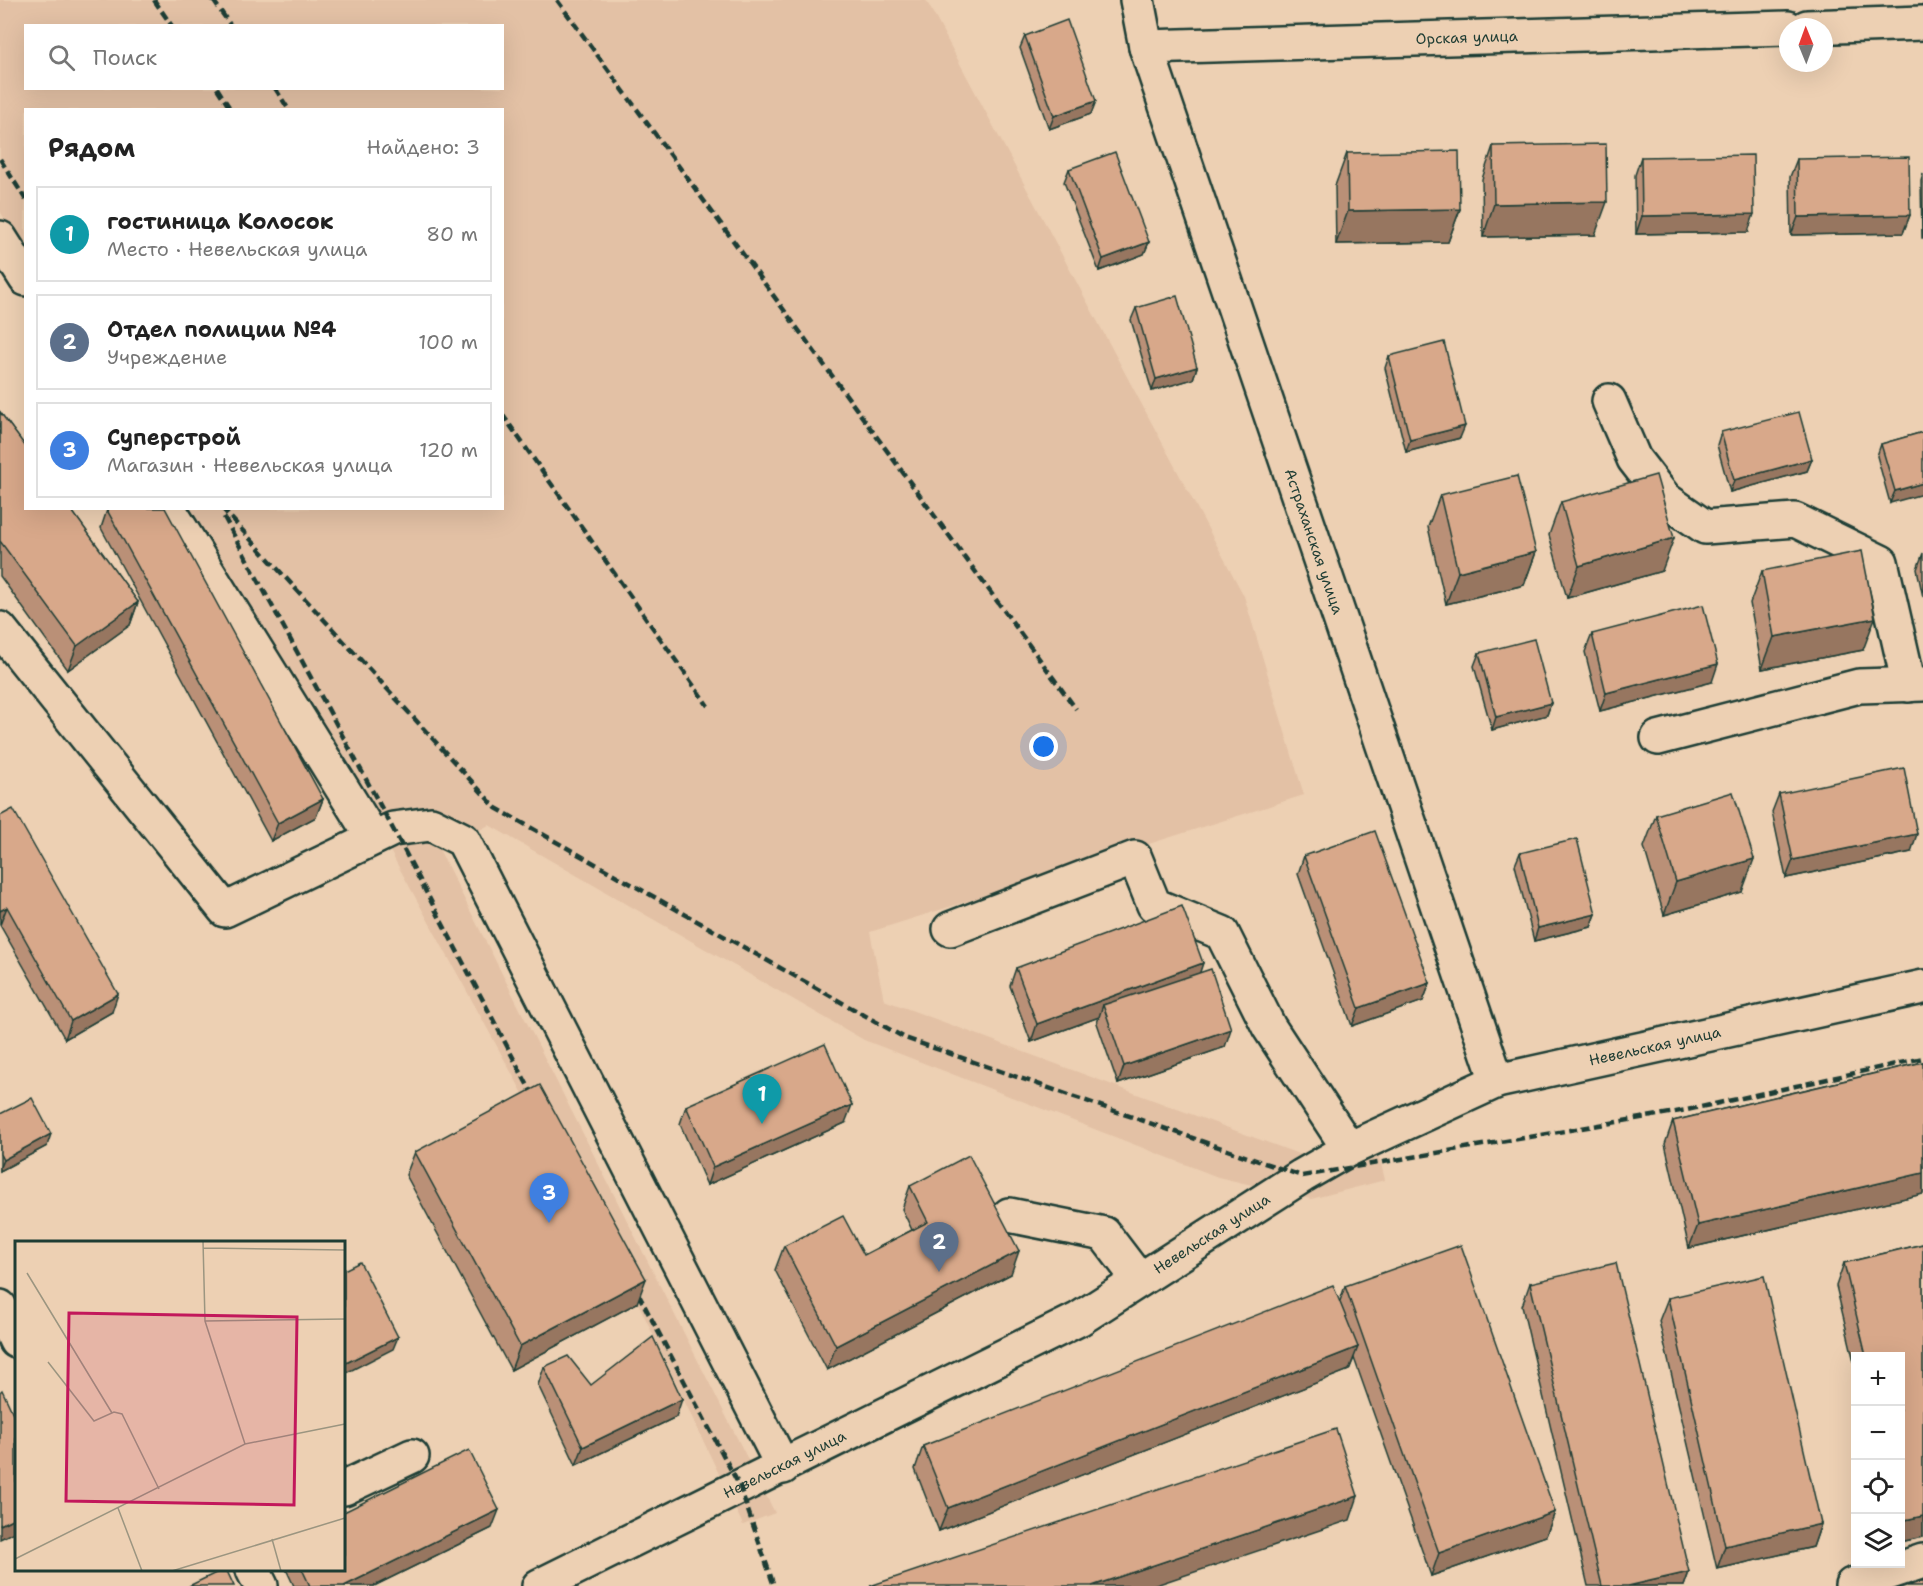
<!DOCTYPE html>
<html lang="ru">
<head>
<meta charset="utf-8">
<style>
	body { margin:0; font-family:"Shantell Sans",sans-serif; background:#f2f2f2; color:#222 }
	.controls { position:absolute; right:18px; bottom:18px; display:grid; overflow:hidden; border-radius:0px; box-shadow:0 6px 24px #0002 }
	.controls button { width:54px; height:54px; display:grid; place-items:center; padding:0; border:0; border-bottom:2px solid #e0e0e0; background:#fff; color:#222; font:30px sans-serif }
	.compass { position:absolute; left:1779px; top:18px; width:54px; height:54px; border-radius:50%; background:#fff; box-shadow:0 6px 24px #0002; rotate:359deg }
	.you { position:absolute; left:1044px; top:747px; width:21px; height:21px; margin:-15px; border:4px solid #fff; border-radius:50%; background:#1a73e8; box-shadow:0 0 0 9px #1a73e833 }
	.badge { display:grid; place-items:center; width:39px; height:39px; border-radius:50%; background:#1f3d34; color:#fff; font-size:20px; font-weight:700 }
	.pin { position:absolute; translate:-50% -50px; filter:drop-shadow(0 2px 3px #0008) }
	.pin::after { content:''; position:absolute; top:32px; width:21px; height:18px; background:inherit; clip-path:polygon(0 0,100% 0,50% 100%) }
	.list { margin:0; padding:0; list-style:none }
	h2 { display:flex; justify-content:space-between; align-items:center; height:78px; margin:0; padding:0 24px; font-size:26px }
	h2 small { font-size:20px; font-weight:400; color:#767676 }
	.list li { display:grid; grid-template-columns:39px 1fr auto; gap:18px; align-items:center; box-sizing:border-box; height:96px; margin:0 12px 12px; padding:0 12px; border:2px solid #e0e0e0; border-radius:0px }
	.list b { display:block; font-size:22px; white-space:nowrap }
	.list p { margin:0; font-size:20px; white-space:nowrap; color:#767676 }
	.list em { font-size:20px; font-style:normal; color:#767676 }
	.icon { flex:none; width:33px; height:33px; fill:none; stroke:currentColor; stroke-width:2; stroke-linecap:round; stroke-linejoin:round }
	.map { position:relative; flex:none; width:1923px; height:1586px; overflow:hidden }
	.search { position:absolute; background:#fff; box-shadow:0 6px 24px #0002; left:24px; top:24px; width:480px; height:66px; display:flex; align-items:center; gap:15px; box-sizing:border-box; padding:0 21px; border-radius:0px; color:#767676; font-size:22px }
	.panel { position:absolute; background:#fff; box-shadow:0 6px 24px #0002; left:24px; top:108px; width:480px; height:402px; border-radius:0px }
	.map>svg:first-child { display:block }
</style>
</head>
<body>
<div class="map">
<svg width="1923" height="1586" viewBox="0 0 1923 1586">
	<rect width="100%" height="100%" fill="#edd0b3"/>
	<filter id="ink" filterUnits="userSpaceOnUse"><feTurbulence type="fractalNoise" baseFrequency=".0167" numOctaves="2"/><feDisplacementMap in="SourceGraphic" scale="12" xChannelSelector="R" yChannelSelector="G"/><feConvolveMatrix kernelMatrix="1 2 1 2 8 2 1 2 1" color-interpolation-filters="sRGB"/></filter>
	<g filter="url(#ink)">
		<path fill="#e3c1a5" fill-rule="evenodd" d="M0,0h926l318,596 60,199 -434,137 14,68 412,153 41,11 42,-8 6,24 -74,19 -93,-22 -354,-137 -375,-215 -49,26 335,662 -32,12 -103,-218 -278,-507 -182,-291 322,-1v-398h-476l-1,144 -25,-43zM26,26h476v62h-476z"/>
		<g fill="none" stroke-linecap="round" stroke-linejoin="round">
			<g stroke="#1f3d34" stroke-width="38">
				<g id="minor">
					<path id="s1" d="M1137,0l9,47 351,1034"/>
					<path d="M1807,27l116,-4"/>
					<path id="s2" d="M1146,47l642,-19"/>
					<path d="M0,238l26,41"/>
					<path d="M1609,401l25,58 31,40 40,28 90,-7 86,42 28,123"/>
					<path d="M168,508l205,330"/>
					<path d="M0,629l225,281 168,-81 38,-5 32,16 320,627"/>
					<path d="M1658,738l201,-52 64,-2"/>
					<path d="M950,929l185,-71 19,47 68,28 47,94 80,122"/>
					<path d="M1009,1215l95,19 35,46"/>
					<path d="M0,1307l16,34"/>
					<path d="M344,1488l68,-32"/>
					<path d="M253,1570l8,16"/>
					<path d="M1852,1585l71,-24"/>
					<path id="s3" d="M539,1586l540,-267 223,-143 47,-27 148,-68 426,-94"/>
				</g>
			</g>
			<use href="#minor" stroke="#edd0b3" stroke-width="33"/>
			<g stroke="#1f3d34" stroke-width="4.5" stroke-dasharray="9 4.5" stroke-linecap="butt">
				<path d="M154,0l18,26"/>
				<path d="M213,0l18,26"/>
				<path d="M557,0l519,709"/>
				<path d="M217,88l14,22"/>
				<path d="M275,88l14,22"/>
				<path d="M0,159l26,41"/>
				<path d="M502,414l206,292"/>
				<path d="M222,508l274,300 409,230 397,138 385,-66 236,-52"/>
				<path d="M224,517l169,312 145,276"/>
				<path d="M632,1282l108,205 34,99"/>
			</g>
		</g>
		<g fill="#ba9077" stroke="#1f3d34" stroke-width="1.5">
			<path d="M1025,36l66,78 -42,15 -29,-81z"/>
			<path d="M1493,146l102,89 -112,2 -1,-58z"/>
			<path d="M1347,153l113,56 -12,33 -112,2 -1,-58z"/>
			<path d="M1641,157l107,75 -112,2 -1,-59z"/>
			<path d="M1797,159l113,56 -7,18 -112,2 -1,-58z"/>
			<path d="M1069,169l80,73 -5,12 -45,17 -35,-89z"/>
			<path d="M1923,174v64h-1l-1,-57z"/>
			<path d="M1136,308l61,59 -4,12 -41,12 -21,-71z"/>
			<path d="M1389,356l71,82 -54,14 -21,-84z"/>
			<path d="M0,412l138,190 -8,23 -62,45 -68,-94z"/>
			<path d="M1721,432l91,27 -5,12 -77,21 -13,-47z"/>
			<path d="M1923,432l-33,71 -13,-47 4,-12z"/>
			<path d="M1440,495l96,57 -12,33 -78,19 -18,-77z"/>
			<path d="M1561,502l101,69 -95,27 -18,-63z"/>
			<path d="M107,510l216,289 -7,18 -45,24 -170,-313z"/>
			<path d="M1923,553v44l-6,-28z"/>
			<path d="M1762,571l101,79 -101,19 -12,-66z"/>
			<path d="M1592,634l120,48 -112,29 -15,-59z"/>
			<path d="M1479,653l72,50 -4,12 -55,15 -18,-64z"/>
			<path d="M1779,794l132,58 -125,26 -14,-66z"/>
			<path d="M1656,815l86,77 -78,23 -20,-68z"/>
			<path d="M0,816l112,196 -47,27 -65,-114z"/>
			<path d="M1520,853l76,61 -5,13 -57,14 -19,-76z"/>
			<path d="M1304,856l126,127 -7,18 -71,25 -54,-152z"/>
			<path d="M1016,968l184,4 25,75 -107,37 -21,-61 2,-6 -68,25 -21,-56z"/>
			<path d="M1923,1062v132l-234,54 -24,-104 8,-23z"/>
			<path d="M686,1106l159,17 -138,62 -27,-61z"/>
			<path d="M0,1114l47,32 -47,25z"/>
			<path d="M415,1152l222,151 -126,67 -105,-195z"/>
			<path d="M910,1186l101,88 -184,96 -52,-100 9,-24 80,9 48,-25 -10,-21z"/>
			<path d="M1923,1244v293l-23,5v-186h-44v14l-20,-84 8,-23z"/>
			<path d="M1530,1283l159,289 -5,14h-96l-66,-280z"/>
			<path d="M1345,1286l210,226 -9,24 -115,40 -77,-218 -5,12 -410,161 -24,-62 8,-23 417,-145z"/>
			<path d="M1668,1298l153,226 -8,23 -96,22 -58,-248z"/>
			<path d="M544,1367l47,18 85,32 -100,48 -38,-80z"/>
			<path d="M492,1528l-118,58h-80l-8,-17h58z"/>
		</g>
		<g fill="#977661" stroke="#1f3d34" stroke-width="1.5">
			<path d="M1096,101l-5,13 -42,15 5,-13z"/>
			<path d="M1607,202l-12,33 -112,2 11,-33z"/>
			<path d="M1460,209l-12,33 -112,2 12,-33z"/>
			<path d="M1754,214l-6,18 -112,2 6,-18z"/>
			<path d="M1910,215l-7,18 -112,2 7,-18z"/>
			<path d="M1149,242l-5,12 -45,17 4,-12z"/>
			<path d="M1197,367l-4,12 -41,12 4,-12z"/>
			<path d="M1465,426l-5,12 -54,14 4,-12z"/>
			<path d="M1812,459l-5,12 -77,21 4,-12z"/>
			<path d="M1923,483v11l-33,9 5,-12z"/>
			<path d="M1674,538l-12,33 -95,27 12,-32z"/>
			<path d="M1536,552l-12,33 -78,19 12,-32z"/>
			<path d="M138,602l-8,23 -62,45 9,-24z"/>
			<path d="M1875,618l-12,32 -101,19 12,-32z"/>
			<path d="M1718,664l-6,18 -112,29 6,-18z"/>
			<path d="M1551,703l-4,12 -55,15 4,-13z"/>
			<path d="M323,799l-7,18 -45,24 7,-18z"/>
			<path d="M1917,834l-6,18 -125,26 7,-18z"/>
			<path d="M1754,859l-12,33 -78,23 12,-33z"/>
			<path d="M7,907l-7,18v-14z"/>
			<path d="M1596,914l-5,13 -57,14 4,-13z"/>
			<path d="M1203,963l-6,18 -94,24 -4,12 -68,25 6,-18z"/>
			<path d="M1430,983l-7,18 -71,25 7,-18z"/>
			<path d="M118,994l-6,18 -47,27 6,-18z"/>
			<path d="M1231,1029l-6,18 -107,37 6,-18z"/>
			<path d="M852,1105l-7,18 -138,62 6,-18z"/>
			<path d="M51,1134l-4,12 -47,25v-4l3,-7z"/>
			<path d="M1923,1173v21l-234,54 9,-23z"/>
			<path d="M1019,1251l-8,23 -184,96 9,-24z"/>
			<path d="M646,1279l-9,24 -126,67 9,-24z"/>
			<path d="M398,1337l-5,12 -49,25v-10z"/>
			<path d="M1358,1347l-9,23 -410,161 9,-23z"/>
			<path d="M682,1399l-6,18 -100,48 7,-18z"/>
			<path d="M1358,1496l-8,24 -197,66h-61z"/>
			<path d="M499,1510l-7,18 -118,58h-30z"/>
			<path d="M1555,1512l-9,24 -115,40 8,-23z"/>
			<path d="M1923,1516v21l-23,5v-10l5,-12z"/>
			<path d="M16,1517v14l-16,8v-14z"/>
			<path d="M1821,1524l-8,23 -96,22 8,-23z"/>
			<path d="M1689,1572l-5,14h-56z"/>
		</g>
		<g fill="#d8a88a" stroke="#1f3d34" stroke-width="1.5">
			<path d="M1067,20l29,81 -42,15 -29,-80z"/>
			<path d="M1606,144l1,58 -113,2 -1,-58z"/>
			<path d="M1459,151l1,58 -112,2 -1,-58z"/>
			<path d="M1115,152l34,90 -46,17 -34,-90z"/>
			<path d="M1753,155l1,59 -112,2 -1,-59z"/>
			<path d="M1909,157l1,58 -112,2 -1,-58z"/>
			<path d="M1177,296l20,71 -41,12 -20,-71z"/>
			<path d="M1444,342l21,84 -55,14 -21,-84z"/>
			<path d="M0,412l26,35v61h44l68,94 -61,44 -77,-105z"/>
			<path d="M1799,412l13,47 -78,21 -13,-48z"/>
			<path d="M1923,432v51l-28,8 -14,-47z"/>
			<path d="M1656,475l18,63 -95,28 -18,-64z"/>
			<path d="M1517,476l19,76 -78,20 -18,-77z"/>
			<path d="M110,508h55l158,291 -45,24 -171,-313z"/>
			<path d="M1862,551l13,67 -101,19 -12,-66z"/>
			<path d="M1703,605l15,59 -112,29 -14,-59z"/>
			<path d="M1534,639l17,64 -55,14 -17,-64z"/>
			<path d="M1904,768l13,66 -124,26 -14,-66z"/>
			<path d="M1733,792l21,67 -78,23 -20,-67z"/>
			<path d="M13,809l105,185 -47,27 -64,-114 -7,4v-95z"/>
			<path d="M1375,831l55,152 -71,25 -55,-152z"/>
			<path d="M1577,839l19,75 -58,14 -18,-75z"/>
			<path d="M1182,906l21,57 -166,61 -21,-56z"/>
			<path d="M1211,969l20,60 -107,37 -21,-61z"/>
			<path d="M825,1044l27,61 -139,62 -27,-61z"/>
			<path d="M1923,1062v111l-225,52 -25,-104z"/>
			<path d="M540,1085l106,194 -126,67 -105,-194z"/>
			<path d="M32,1098l19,36 -48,26 -3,-6v-40z"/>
			<path d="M969,1155l50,96 -183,95 -52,-100 59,-30 21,39 64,-33 -18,-36z"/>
			<path d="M1923,1244v272l-18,4 -5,-19v-145h-34l-22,-93z"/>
			<path d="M1461,1245l94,267 -116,41 -94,-267z"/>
			<path d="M360,1262l38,75 -54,27v-94z"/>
			<path d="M1616,1263l73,309 -61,14h-26l-72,-303z"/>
			<path d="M1764,1276l57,248 -96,22 -57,-248z"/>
			<path d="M1333,1285l25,62 -410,161 -25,-62z"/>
			<path d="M653,1337l29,62 -99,48 -39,-80 24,-11 23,29z"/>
			<path d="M2,1390l14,30v97l-16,8v-133z"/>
			<path d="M1336,1429l22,67 -266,90h-222z"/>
			<path d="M469,1450l30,60 -155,76h-34l-8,-17h42v-57z"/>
			<path d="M224,1569h2l8,17h-45z"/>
			<path d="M1923,1581v5h-16z"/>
		</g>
	</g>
	<g text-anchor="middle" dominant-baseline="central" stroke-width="5" stroke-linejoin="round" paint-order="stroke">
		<g font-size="15" fill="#1f3d34" stroke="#edd0b3">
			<text stroke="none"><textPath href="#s2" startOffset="321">Орская улица</textPath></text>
			<text stroke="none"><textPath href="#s1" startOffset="570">Астраханская улица</textPath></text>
			<text stroke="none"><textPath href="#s3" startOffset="1246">Невельская улица</textPath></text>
			<text stroke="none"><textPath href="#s3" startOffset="760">Невельская улица</textPath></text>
			<text stroke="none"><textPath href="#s3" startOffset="274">Невельская улица</textPath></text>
		</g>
	</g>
	<g transform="translate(15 1241)">
		<rect width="330" height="330" fill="#edd0b3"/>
		<path fill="none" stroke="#9b9580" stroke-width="1.5" d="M188,0l2,80 40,123M188,7l142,2M12,32l85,140M190,80l140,-2M33,121l46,59 20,-9 8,2 37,75M103,267l24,63M257,298l9,32M0,318l230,-115 100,-20M157,330l173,-53"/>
		<path fill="#c2185b" fill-opacity="0.15" stroke="#c2185b" stroke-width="3" d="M54,72l228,4 -3,188 -228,-4z"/>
		<rect width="330" height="330" fill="none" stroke="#1f3d34" stroke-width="3"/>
	</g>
</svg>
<div class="controls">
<button>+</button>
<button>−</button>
<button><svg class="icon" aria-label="locate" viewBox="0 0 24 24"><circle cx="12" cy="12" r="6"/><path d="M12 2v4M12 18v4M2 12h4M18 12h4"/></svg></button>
<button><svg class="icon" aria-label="layers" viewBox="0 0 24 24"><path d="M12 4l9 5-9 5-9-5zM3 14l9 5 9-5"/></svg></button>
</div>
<svg class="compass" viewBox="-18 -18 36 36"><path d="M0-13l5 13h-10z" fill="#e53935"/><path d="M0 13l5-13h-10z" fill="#767676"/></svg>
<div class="you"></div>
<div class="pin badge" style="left:762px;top:1124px;background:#0f9aa8">1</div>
<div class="pin badge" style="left:939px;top:1272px;background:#5c6f8a">2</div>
<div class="pin badge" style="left:549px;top:1223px;background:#3f7fe0">3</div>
<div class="search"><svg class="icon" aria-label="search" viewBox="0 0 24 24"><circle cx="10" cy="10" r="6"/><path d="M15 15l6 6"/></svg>Поиск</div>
<section class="panel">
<h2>Рядом<small>Найдено: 3</small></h2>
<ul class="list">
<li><span class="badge" style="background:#0f9aa8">1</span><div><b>гостиница Колосок</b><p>Место · Невельская улица</p></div><em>80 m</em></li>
<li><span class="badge" style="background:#5c6f8a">2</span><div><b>Отдел полиции №4</b><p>Учреждение</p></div><em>100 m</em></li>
<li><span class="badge" style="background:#3f7fe0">3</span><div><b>Суперстрой</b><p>Магазин · Невельская улица</p></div><em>120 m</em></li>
</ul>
</section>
</div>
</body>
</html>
